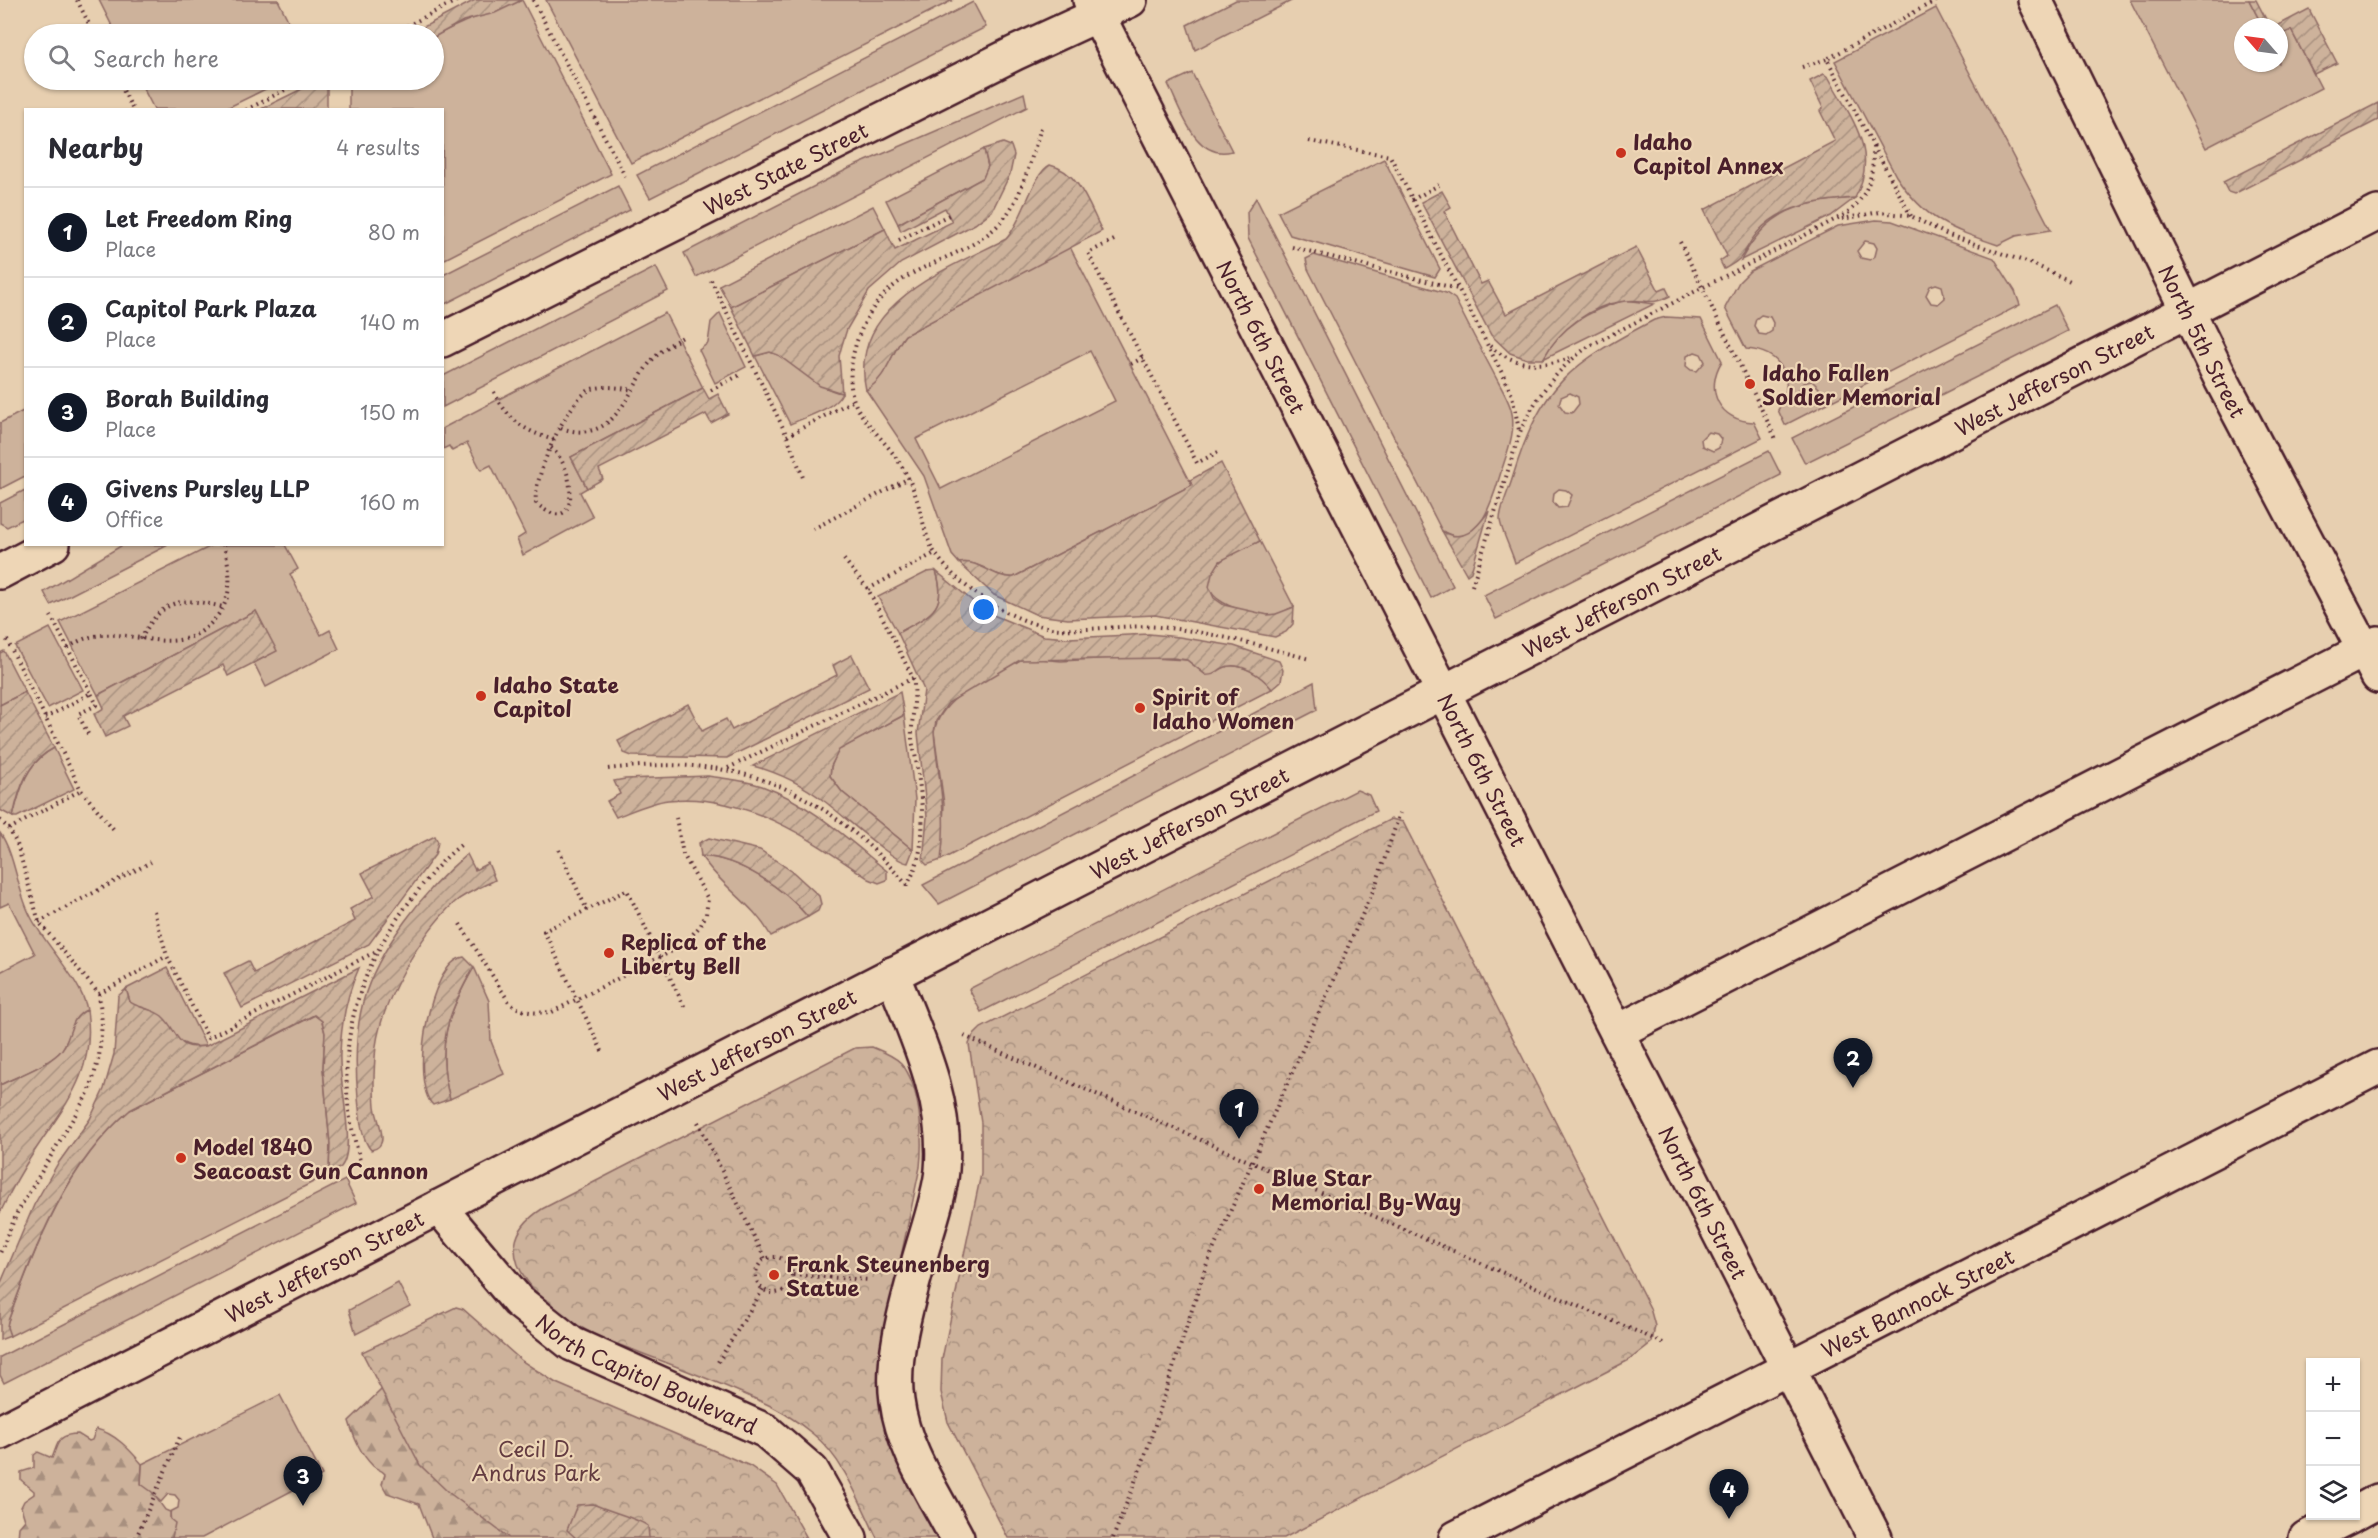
<!DOCTYPE html>
<html lang="en">
<head>
<meta charset="utf-8">
<style>
	body { margin:0; font-family:"Playpen Sans",sans-serif; background:#f2f2f3; color:#2b2b33 }
	.controls { position:absolute; right:18px; bottom:18px; display:grid; overflow:hidden; border-radius:0px; box-shadow:0 2px 4px #0004 }
	.controls button { width:54px; height:54px; display:grid; place-items:center; padding:0; border:0; border-bottom:2px solid #e1e1e2; background:#fff; color:#2b2b33; font:30px sans-serif }
	.compass { position:absolute; left:2234px; top:18px; width:54px; height:54px; border-radius:50%; background:#fff; box-shadow:0 2px 4px #0004; rotate:298deg }
	.you { position:absolute; left:984px; top:610px; width:21px; height:21px; margin:-15px; border:4px solid #fff; border-radius:50%; background:#1a73e8; box-shadow:0 0 0 9px #1a73e833 }
	.badge { display:grid; place-items:center; width:39px; height:39px; border-radius:50%; background:#111827; color:#fff; font-size:20px; font-weight:700 }
	.pin { position:absolute; translate:-50% -50px; filter:drop-shadow(0 2px 3px #0008) }
	.pin::after { content:''; position:absolute; top:32px; width:21px; height:18px; background:inherit; clip-path:polygon(0 0,100% 0,50% 100%) }
	.list { margin:0; padding:0; list-style:none }
	h2 { display:flex; justify-content:space-between; align-items:center; height:78px; margin:0; padding:0 24px; font-size:26px }
	h2 small { font-size:20px; font-weight:400; color:#7c7c81 }
	.list li { display:grid; grid-template-columns:39px 1fr auto; gap:18px; align-items:center; box-sizing:border-box; height:90px; padding:0 24px; border-top:2px solid #e1e1e2 }
	.list b { display:block; font-size:22px; white-space:nowrap }
	.list p { margin:0; font-size:20px; white-space:nowrap; color:#7c7c81 }
	.list em { font-size:20px; font-style:normal; color:#7c7c81 }
	.icon { flex:none; width:33px; height:33px; fill:none; stroke:currentColor; stroke-width:2; stroke-linecap:round; stroke-linejoin:round }
	.map { position:relative; flex:none; width:2378px; height:1538px; overflow:hidden }
	.search { position:absolute; background:#fff; box-shadow:0 2px 4px #0004; left:24px; top:24px; width:420px; height:66px; display:flex; align-items:center; gap:15px; box-sizing:border-box; padding:0 21px; border-radius:33px; color:#7c7c81; font-size:22px }
	.panel { position:absolute; background:#fff; box-shadow:0 2px 4px #0004; left:24px; top:108px; width:420px; height:438px; border-radius:0px }
	.map>svg:first-child { display:block }
</style>
</head>
<body>
<div class="map">
<svg width="2378" height="1538" viewBox="0 0 2378 1538">
	<defs>
		<pattern id="forest-firs" width="22" height="20" patternUnits="userSpaceOnUse" patternTransform="scale(1.5)"><rect width="22" height="20" fill="#cdb29b"/><path d="M5 1l3.5 6h-7zM16 11l3.5 6h-7z" fill="#a8907f"/></pattern>
		<pattern id="park-crowns" width="20" height="18" patternUnits="userSpaceOnUse" patternTransform="scale(1.5)"><rect width="20" height="18" fill="#cdb29b"/><path d="M2 6a3 3 0 1 1 6 0M12 15a3 3 0 1 1 6 0" fill="none" stroke="#a8907f"/></pattern>
		<pattern id="garden-furrows" width="10" height="10" patternUnits="userSpaceOnUse" patternTransform="scale(1.5)"><rect width="10" height="10" fill="#cdb29b"/><path d="M-1 1l2-2M0 10L10 0M9 11l2-2" fill="none" stroke="#a8907f"/></pattern>
	</defs>
	<rect width="100%" height="100%" fill="#e7cfb0"/>
	<filter id="ink" filterUnits="userSpaceOnUse"><feTurbulence type="fractalNoise" baseFrequency=".0167" numOctaves="2"/><feDisplacementMap in="SourceGraphic" scale="12" xChannelSelector="R" yChannelSelector="G"/><feConvolveMatrix kernelMatrix="1 2 1 2 8 2 1 2 1" color-interpolation-filters="sRGB"/></filter>
	<g filter="url(#ink)">
		<g fill="#cdb29b" stroke="#8c6863" stroke-width="1.5" fill-rule="evenodd">
			<path d="M99,0h179l17,34h-179z"/>
			<path d="M522,0l89,174 -168,86 -1,-150h-93v-30h85v-43c28,-17 58,-24 88,-37z"/>
			<path d="M546,0h407l-322,163z"/>
			<path d="M1236,0h57l-98,50 -8,-25z"/>
			<path d="M2130,0h119l14,27h-20v36h36v-27l12,-6 30,58 -115,60z"/>
			<path d="M973,2l13,25 -336,171 -13,-23z"/>
			<path d="M1936,8l115,222 -35,6 -18,9c-48,-16 -73,-25 -102,-69l-61,-115z"/>
			<path d="M1192,73l40,78c-37,10 -51,-41 -64,-67z"/>
			<path d="M139,80h145l-59,29h-71z"/>
			<path d="M1024,93l3,14 -331,170 -12,-24 166,-85z"/>
			<path d="M984,149l4,18 -5,11 -85,46 -12,-24z"/>
			<path d="M1384,159l56,110 -5,8 -145,-42 -12,-23z"/>
			<path d="M618,186l12,24 -187,95v-30z"/>
			<path d="M1256,198l197,388 -22,12 -183,-360 -1,-26z"/>
			<path d="M1855,198l-24,18 -90,44c27,-51 60,-58 114,-62z"/>
			<path d="M873,206l12,23 -154,78 -12,-22z"/>
			<path d="M1876,220l16,1 102,37 21,33 5,14 -235,120 -7,-15c19,-31 3,-59 -32,-61l-21,-41 14,-26 11,-11 88,-45zM1865,241l9,2 3,5 -2,8 -5,4 -9,-2 -4,-7zM1936,284l6,2 3,12 -7,6 -7,-1 -5,-8 4,-9zM1761,315l9,2 3,6 -1,8 -6,4 -7,-1 -5,-8 2,-7zM1812,381l7,7 -4,12 -11,-1 -5,-10 4,-6z"/>
			<path d="M1070,247l122,238 -178,92c-21,2 -34,-18 -55,-14l-7,-8 -28,-79 -58,-86c20,-12 25,-37 39,-55zM1090,351l25,50 -174,88 -25,-50z"/>
			<path d="M1314,255l132,38 9,6c12,24 25,49 38,73 6,12 14,24 18,37 6,21 -4,44 -10,63 -8,26 -22,82 -59,59l-134,-262 -2,-10z"/>
			<path d="M656,267l12,24 -225,116v-31z"/>
			<path d="M1625,300l29,4 -111,55c17,-33 47,-49 82,-59z"/>
			<path d="M2055,305l13,26 -263,132 -13,-25z"/>
			<path d="M665,313l38,75 -132,69 16,31 -7,4 13,25 -70,38 -6,-16 8,-5 -34,-69 -10,5 -14,-27 -15,8 -3,-5 -6,3v-21z"/>
			<path d="M720,313l26,54 -31,16 -16,-33 9,-7 3,-21z"/>
			<path d="M1666,317l35,2 21,42c-18,29 -3,60 32,61l8,16 -247,125c-3,-11 -14,-33 -15,-43 0,-13 10,-32 13,-44 28,-92 59,-113 141,-156zM1695,352l6,2 4,8 -8,9 -6,-1 -5,-4 1,-10zM1570,393l8,4 1,7 -7,9 -7,-1 -6,-8 2,-7zM1708,432l9,2 4,5 -2,9 -6,3 -11,-5 -1,-7zM1559,489l7,1 6,5 -5,12 -9,1 -5,-6 1,-9z"/>
			<path d="M770,352c28,8 43,36 72,41 -7,16 -37,24 -52,31l-35,-68z"/>
			<path d="M25,410v66l-25,13v-66z"/>
			<path d="M1769,451l12,24 -285,144 -12,-24z"/>
			<path d="M25,490v28l-18,9 -7,-4v-20z"/>
			<path d="M1260,541l34,66c-7,2 -15,8 -22,8 -25,0 -88,-16 -53,-52 10,-10 28,-16 41,-22z"/>
			<path d="M124,544l44,1 -117,60 -7,-13z"/>
			<path d="M213,545h72l13,24 -8,5 31,61 9,-5 9,19 -73,38 -12,-24 22,-12 -20,-40 -158,84 -38,-73z"/>
			<path d="M936,571c13,39 -8,45 -38,62l-20,-36 49,-25z"/>
			<path d="M50,628l33,62 -35,18 -33,-62z"/>
			<path d="M4,651l21,41 -25,13v-52z"/>
			<path d="M1134,657l53,3 19,15c9,-1 14,-7 22,-9 16,-2 35,10 44,23l-331,171 3,-56 -10,-72c7,-37 56,-54 86,-72l10,-2 31,3z"/>
			<path d="M1314,682l3,28 -378,194 -16,-19z"/>
			<path d="M904,715l11,84 -2,51 -71,-58 -12,-16 1,-9 7,-17z"/>
			<path d="M54,748l20,41 -57,28h-4c7,-29 14,-55 41,-69z"/>
			<path d="M1357,790l12,5 7,16 -395,201 -12,-23z"/>
			<path d="M0,833c15,21 17,57 30,82 14,30 52,65 57,95 -18,8 -15,31 -28,43 -15,14 -41,23 -59,32v-113l35,-18 -26,-51 -9,4z"/>
			<path d="M701,856c38,2 83,32 107,61l-37,19c-19,-34 -49,-48 -70,-80z"/>
			<path d="M474,967l15,34 2,40 13,33 -54,25c-15,-53 -2,-87 24,-132z"/>
			<path d="M167,968l39,78c-33,4 -32,-19 -53,-34 -7,-5 -16,-5 -23,-10l-4,-13z"/>
			<path d="M315,1015l7,6 3,12 -2,35 7,76 -1,30 -319,162 -4,-9 2,-6c29,-77 58,-156 122,-211z"/>
			<path d="M345,1180l11,23 -352,180 -4,-8v-18z"/>
			<path d="M398,1283l12,23 -54,28 -7,-24z"/>
			<path d="M280,1395l42,80 -120,63h-30l-2,-26 8,-4 1,-8 -4,-5 -7,-1 -7,8 -20,-18 1,-20z"/>
		</g>
		<g fill="url(#forest-firs)" stroke="#8c6863" stroke-width="1.5">
			<path d="M389,1374l173,164h-130l-13,-34 -32,-11 -5,-9 3,-10c-4,-5 -8,-4 -12,-8 -13,-13 -19,-28 -24,-45l32,-31z"/>
			<path d="M96,1429c19,4 34,21 46,35l-1,20 11,8 13,18 5,2v7l5,4 -3,15h-154l1,-11 6,-7 -4,-13 3,-6 10,-7v-3l-13,-11v-8l13,-4v-13l4,-3 14,6c6,-14 5,-24 26,-24l11,7 3,-1z"/>
		</g>
		<g fill="url(#park-crowns)" stroke="#8c6863" stroke-width="1.5">
			<path d="M1391,819l12,3 247,486 5,18 -3,16 -23,18 -345,178h-276l-60,-116 -7,-30 1,-33 39,-185v-51l-12,-79 4,-8 8,-8z"/>
			<path d="M872,1047c10,4 22,9 29,16 20,23 22,76 19,104l-36,170 55,201h-62c-17,-35 -33,-79 -64,-104 -18,-15 -40,-28 -62,-37 -36,-16 -73,-30 -110,-44 -15,-6 -32,-11 -46,-18 -44,-22 -121,-82 -53,-126l313,-161z"/>
			<path d="M456,1307l7,2 59,52 34,22 194,83 27,19 30,53h-298l-61,-46 -28,-27 -58,-113z"/>
		</g>
		<g fill="url(#garden-furrows)" stroke="#8c6863" stroke-width="1.5">
			<path d="M475,0h47l-27,13 -32,8 -29,16 -24,-3z"/>
			<path d="M2249,0h7l14,27h-7z"/>
			<path d="M2309,9l28,54 -23,11 -23,-44 -12,6v-9h-4z"/>
			<path d="M1824,74l5,4c22,41 51,73 26,120 -35,3 -73,6 -98,35 -16,19 -8,23 -33,36l-4,-8 7,-5 -23,-46 131,-69 -15,-30 3,-3 -13,-27z"/>
			<path d="M320,80h7v29h-66z"/>
			<path d="M2378,103v17l-144,74 -6,-2 -5,-10z"/>
			<path d="M1003,143l8,3 3,9 -4,19 -18,37 -17,13 -74,39 -32,28 -22,38 -5,16 -3,11 3,37 -22,-7 -42,-31 -8,-3 -15,4 -24,-49 154,-78 10,21 57,-28 -7,-14 -44,23 -3,-7 85,-46 5,-12 -4,-17z"/>
			<path d="M1050,165c30,7 39,41 52,66l-197,104c-15,19 -17,42 -39,55 -19,-85 81,-121 140,-151 17,-18 27,-66 44,-74z"/>
			<path d="M1442,191l9,16 -7,4 37,73 7,-3 18,33 130,-67 23,44 7,-3 4,8c-22,11 -24,2 -45,5 -34,4 -66,28 -82,58h-16l-17,-6 -19,-18 -70,-133z"/>
			<path d="M703,388l6,11 9,-5 10,20 -17,9 -5,-9 -107,55 4,10 -16,9 -16,-31z"/>
			<path d="M1221,463l39,78 -40,20 -8,13 -3,13 5,11 10,7 44,10 8,-1 18,-7 -1,17 -7,8 -11,5 -120,-22 -87,4 -31,-4 -43,-20 -35,-32c22,-4 34,16 55,14l178,-92 -2,-5z"/>
			<path d="M1489,511l-18,61 -4,3 -25,-44c21,13 34,-2 47,-20z"/>
			<path d="M936,571l50,41 58,24 25,2 80,-4 30,3 55,9 45,15 4,9 -2,11 -9,8c-10,-13 -33,-29 -49,-21 -7,3 -8,8 -17,7l-19,-15 -14,-2 -153,2 -72,43 -12,18 -2,11c4,48 14,78 7,128l-14,5 -4,-4 4,-44 -9,-84 6,-43 -26,-57c30,-17 51,-23 38,-62z"/>
			<path d="M256,611l21,40 -49,25 -5,-11 -100,51 5,10 -23,11 -11,-23 10,-6 -6,-13z"/>
			<path d="M852,655l17,33 -142,70 -95,-2 -8,-3 -6,-12 70,-37 14,27 24,-12 6,11 105,-55 -4,-10z"/>
			<path d="M25,692l29,56c-27,14 -35,40 -41,69l-13,-7v-105z"/>
			<path d="M900,692l4,23 -65,35 -8,16 -1,10 12,16 71,58 -5,13c-15,-1 -67,-50 -84,-62 -22,-17 -44,-28 -71,-35z"/>
			<path d="M708,776c18,3 37,4 54,10 48,17 87,54 125,85v9l-8,3 -10,-4c-58,-40 -125,-87 -201,-79 -17,2 -36,11 -52,17l-9,-16 13,-7 -6,-13 11,-2z"/>
			<path d="M435,836l3,6 -3,13 -66,89 -127,64 -18,-35 24,-12 6,12 101,-52 -5,-12 24,-13 -12,-23z"/>
			<path d="M709,838l51,12 33,22 26,24 2,8 -3,7 -10,6c-24,-29 -69,-59 -107,-61l-2,-13z"/>
			<path d="M467,854l8,16 13,-7 7,17c-13,7 -28,12 -40,22 -34,31 -73,99 -79,144 -2,20 -3,40 -1,60 1,10 7,21 7,32 0,7 -5,11 -11,12 -11,-13 -11,-35 -13,-52 -3,-32 -3,-65 5,-96 14,-52 63,-114 104,-148z"/>
			<path d="M464,957l10,10c-26,45 -39,79 -24,132l-17,6c-24,-22 -4,-144 31,-148z"/>
			<path d="M359,968c-12,26 -18,57 -19,86 -2,27 17,94 1,113l-12,7 1,-30 -7,-76 2,-35 -3,-12 -8,-6 -184,95c-64,54 -94,135 -122,211l-1,6 3,9 -10,4v-55l34,-80 23,-40 33,-46 14,-30 10,-35 4,-58 8,-7 4,13c10,7 23,7 32,14 18,16 11,35 44,30z"/>
			<path d="M87,1010c9,63 -21,93 -53,142 -13,19 -24,40 -34,61v-128c18,-9 44,-18 59,-32 14,-13 8,-35 28,-43z"/>
			<path d="M593,1504c15,7 44,14 55,22l1,12h-73l-9,-8 10,-25z"/>
		</g>
		<g fill="none" stroke-linecap="round" stroke-linejoin="round">
			<g stroke="#4a1f2b" stroke-width="38">
				<g id="minor">
					<path id="s1" d="M1090,0l785,1538"/>
					<path id="s2" d="M2035,0l186,379 157,297"/>
					<path id="s3" d="M442,340l573,-287 115,-53"/>
					<path d="M0,572l53,-28"/>
					<path d="M892,974c25,63 56,126 50,196 -2,27 -19,73 -26,101 -11,40 -25,89 -19,130 6,49 38,94 60,137"/>
					<path d="M1617,1032l761,-389"/>
					<path id="s4" d="M439,1207l79,94 54,43 194,87 46,40 38,67"/>
					<path id="s5" d="M0,1432l2378,-1219"/>
					<path d="M2356,1513l22,-12"/>
					<path id="s6" d="M1456,1538l922,-471"/>
					<path d="M2306,1538l44,-22"/>
				</g>
			</g>
			<g stroke="#4a1f2b" stroke-width="4" stroke-dasharray="1.5 4.5" stroke-linecap="butt">
				<path d="M77,0l17,34"/>
				<path d="M533,0l92,176"/>
				<path d="M391,34l67,-34"/>
				<path d="M1802,67l25,-8"/>
				<path d="M118,80l15,30"/>
				<path d="M246,110l58,-30"/>
				<path d="M1041,128c-11,32 -19,74 -44,98 -43,41 -103,35 -133,98 -13,26 -21,66 -3,90 12,17 27,31 38,48 8,12 14,25 18,38 6,18 8,38 18,53 24,36 83,73 125,76 36,2 72,-6 108,-1 49,5 95,19 142,31"/>
				<path d="M1309,141l81,15 114,221 8,18 7,35"/>
				<path d="M1412,200l27,-15"/>
				<path d="M1911,216l-84,-157 110,-59"/>
				<path d="M1842,219l38,-7 31,4 35,18 89,31 35,16"/>
				<path d="M899,240l50,-25"/>
				<path d="M1114,240l-26,13 109,210 25,-13"/>
				<path d="M1680,242l96,197"/>
				<path d="M1292,247l166,42"/>
				<path d="M711,280l76,156 17,44"/>
				<path d="M1490,346c23,20 52,22 80,12"/>
				<path d="M1131,364l13,-7"/>
				<path d="M711,390l29,-15"/>
				<path d="M494,392c14,28 30,39 60,48"/>
				<path d="M561,428c48,16 62,-24 83,-57 9,-15 24,-26 39,-34"/>
				<path d="M787,436l67,-36"/>
				<path d="M551,448c27,21 29,94 -15,55 -4,-24 32,-106 56,-114 13,-4 28,-1 42,1"/>
				<path d="M813,529l96,-51"/>
				<path d="M1472,586l48,-154c16,-36 37,-63 69,-86l259,-133c21,-19 26,-39 25,-67"/>
				<path d="M868,589l67,-36"/>
				<path d="M141,639c22,-42 41,-42 82,-32"/>
				<path d="M7,640l74,150 35,42"/>
				<path d="M68,648c51,-39 109,27 152,-36 14,-20 10,-46 3,-68"/>
				<path d="M45,718l46,-25 -40,-77"/>
				<path d="M88,734l-10,-20 19,-9 -6,-12"/>
				<path d="M728,768l185,-90"/>
				<path d="M608,769c131,-16 212,17 299,116 23,-38 15,-84 9,-125 -1,-8 -4,-16 -4,-23 -1,-20 5,-39 1,-59l-45,-89 -26,-32"/>
				<path d="M0,820l9,9 8,15 22,78 60,72 3,29 -3,34 -9,33 -73,123 -17,40"/>
				<path d="M9,829l72,-39"/>
				<path d="M559,850l28,60"/>
				<path d="M154,911l13,45 41,82 167,-86"/>
				<path d="M39,922l112,-60"/>
				<path d="M460,924l49,78c13,12 26,11 43,10l130,-66 19,-21 5,-11 2,-15 -25,-45 -7,-36"/>
				<path d="M99,994l68,-38"/>
				<path d="M964,1036l699,307"/>
				<path d="M602,1051l-58,-120 83,-41 58,118"/>
				<path d="M698,1122l67,137"/>
				<path d="M361,1165c-4,-18 -10,-36 -12,-54 -11,-77 14,-149 61,-210 16,-21 31,-41 52,-57"/>
				<circle cx="774" cy="1275" r="18"/>
				<path d="M793,1275l77,5"/>
				<path d="M718,1362l45,-73"/>
				<path d="M136,1538l44,-101"/>
				<path d="M1113,1538l32,-82 61,-190 170,-382 24,-71"/>
			</g>
			<use href="#minor" stroke="#eed6b6" stroke-width="33"/>
		</g>
	</g>
	<g fill="#c8321e" stroke="#eed6b6" stroke-width="2">
		<circle cx="1621" cy="153" r="6"/>
		<circle cx="1750" cy="384" r="6"/>
		<circle cx="481" cy="696" r="6"/>
		<circle cx="1140" cy="708" r="6"/>
		<circle cx="609" cy="953" r="6"/>
		<circle cx="181" cy="1158" r="6"/>
		<circle cx="1259" cy="1189" r="6"/>
		<circle cx="774" cy="1275" r="6"/>
	</g>
	<g text-anchor="middle" dominant-baseline="central" stroke-width="4.5" stroke-linejoin="round" paint-order="stroke">
		<g font-size="21" font-weight="bold" fill="#4a1f2b" stroke="#eed6b6" text-anchor="start">
			<text x="1633" y="141">Idaho<tspan x="1633" dy="24">Capitol Annex</tspan></text>
			<text x="1762" y="372">Idaho Fallen<tspan x="1762" dy="24">Soldier Memorial</tspan></text>
			<text x="493" y="684">Idaho State<tspan x="493" dy="24">Capitol</tspan></text>
			<text x="1152" y="696">Spirit of<tspan x="1152" dy="24">Idaho Women</tspan></text>
			<text x="621" y="941">Replica of the<tspan x="621" dy="24">Liberty Bell</tspan></text>
			<text x="193" y="1146">Model 1840<tspan x="193" dy="24">Seacoast Gun Cannon</tspan></text>
			<text x="1271" y="1177">Blue Star<tspan x="1271" dy="24">Memorial By-Way</tspan></text>
			<text x="786" y="1263">Frank Steunenberg<tspan x="786" dy="24">Statue</tspan></text>
		</g>
		<g font-size="21" fill="#4a1f2b" stroke="#eed6b6">
			<text stroke="none"><textPath href="#s3" startOffset="384">West State Street</textPath></text>
			<text stroke="none"><textPath href="#s1" startOffset="378">North 6th Street</textPath></text>
			<text stroke="none"><textPath href="#s2" startOffset="380">North 5th Street</textPath></text>
			<text stroke="none"><textPath href="#s5" startOffset="2308">West Jefferson Street</textPath></text>
			<text stroke="none"><textPath href="#s5" startOffset="1822">West Jefferson Street</textPath></text>
			<text stroke="none"><textPath href="#s1" startOffset="864">North 6th Street</textPath></text>
			<text stroke="none"><textPath href="#s5" startOffset="1336">West Jefferson Street</textPath></text>
			<text stroke="none"><textPath href="#s5" startOffset="850">West Jefferson Street</textPath></text>
			<text stroke="none"><textPath href="#s1" startOffset="1350">North 6th Street</textPath></text>
			<text stroke="none"><textPath href="#s5" startOffset="364">West Jefferson Street</textPath></text>
			<text stroke="none"><textPath href="#s6" startOffset="518">West Bannock Street</textPath></text>
			<text stroke="none"><textPath href="#s4" startOffset="272">North Capitol Boulevard</textPath></text>
		</g>
		<g font-size="21" fill="#643c41" stroke="#eed6b6">
			<text x="536" y="1448">Cecil D.<tspan x="536" dy="24">Andrus Park</tspan></text>
		</g>
	</g>
</svg>
<div class="controls">
<button>+</button>
<button>−</button>
<button><svg class="icon" aria-label="layers" viewBox="0 0 24 24"><path d="M12 4l9 5-9 5-9-5zM3 14l9 5 9-5"/></svg></button>
</div>
<svg class="compass" viewBox="-18 -18 36 36"><path d="M0-13l5 13h-10z" fill="#e53935"/><path d="M0 13l5-13h-10z" fill="#7c7c81"/></svg>
<div class="you"></div>
<div class="pin badge" style="left:1239px;top:1139px">1</div>
<div class="pin badge" style="left:1853px;top:1088px">2</div>
<div class="pin badge" style="left:303px;top:1506px">3</div>
<div class="pin badge" style="left:1729px;top:1519px">4</div>
<div class="search"><svg class="icon" aria-label="search" viewBox="0 0 24 24"><circle cx="10" cy="10" r="6"/><path d="M15 15l6 6"/></svg>Search here</div>
<section class="panel">
<h2>Nearby<small>4 results</small></h2>
<ul class="list">
<li><span class="badge">1</span><div><b>Let Freedom Ring</b><p>Place</p></div><em>80 m</em></li>
<li><span class="badge">2</span><div><b>Capitol Park Plaza</b><p>Place</p></div><em>140 m</em></li>
<li><span class="badge">3</span><div><b>Borah Building</b><p>Place</p></div><em>150 m</em></li>
<li><span class="badge">4</span><div><b>Givens Pursley LLP</b><p>Office</p></div><em>160 m</em></li>
</ul>
</section>
</div>
</body>
</html>
